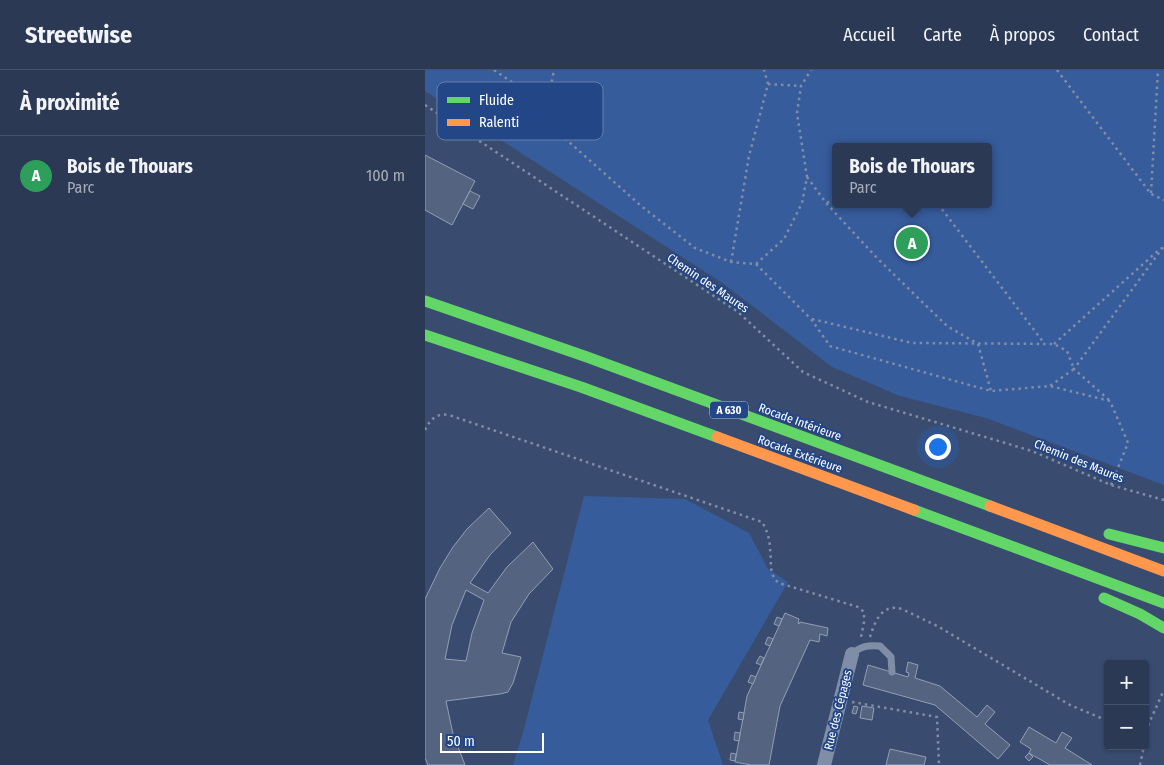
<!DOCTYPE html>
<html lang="fr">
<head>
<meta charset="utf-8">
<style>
	body { margin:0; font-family:"Fira Sans Condensed",sans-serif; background:#37445e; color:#f1f3f6 }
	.controls { position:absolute; right:15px; bottom:15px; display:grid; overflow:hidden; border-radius:5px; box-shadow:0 1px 4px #0004 }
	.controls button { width:45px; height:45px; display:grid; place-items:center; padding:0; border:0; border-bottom:1px solid #47536b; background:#2b3954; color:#f1f3f6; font:25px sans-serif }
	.scale { position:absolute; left:15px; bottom:12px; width:104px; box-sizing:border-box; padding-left:5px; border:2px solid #fff; border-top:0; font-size:14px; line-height:18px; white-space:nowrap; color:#fff; -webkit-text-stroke:4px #234686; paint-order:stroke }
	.you { position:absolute; left:512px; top:376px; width:18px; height:18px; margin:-12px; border:4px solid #fff; border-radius:50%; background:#1a73e8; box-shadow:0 0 0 8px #1a73e833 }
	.badge { display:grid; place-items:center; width:32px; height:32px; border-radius:50%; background:#e69b98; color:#fff; font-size:16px; font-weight:700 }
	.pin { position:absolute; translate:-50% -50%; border:2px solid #fff; box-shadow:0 1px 5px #0006 }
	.popup { position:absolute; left:407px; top:73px; width:160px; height:65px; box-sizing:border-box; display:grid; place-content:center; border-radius:5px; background:#2b3954; filter:drop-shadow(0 1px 4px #0005); font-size:16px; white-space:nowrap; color:#a6acb8 }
	.popup b { font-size:19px; color:#f1f3f6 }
	.popup::after { content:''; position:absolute; left:50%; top:100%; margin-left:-10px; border:10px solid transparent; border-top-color:#2b3954 }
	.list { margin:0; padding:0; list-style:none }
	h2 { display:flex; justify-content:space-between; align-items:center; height:65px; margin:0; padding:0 20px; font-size:21px }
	h2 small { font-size:16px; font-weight:400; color:#a6acb8 }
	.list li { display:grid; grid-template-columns:32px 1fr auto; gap:15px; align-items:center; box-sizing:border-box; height:80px; padding:0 20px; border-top:1px solid #47536b }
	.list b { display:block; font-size:19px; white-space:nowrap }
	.list p { margin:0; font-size:16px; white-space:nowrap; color:#a6acb8 }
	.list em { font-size:16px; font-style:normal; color:#a6acb8 }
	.map { position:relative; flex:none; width:739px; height:695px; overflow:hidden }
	header { display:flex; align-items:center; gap:30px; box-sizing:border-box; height:70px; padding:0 25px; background:#2b3954; border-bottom:1px solid #47536b }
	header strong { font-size:24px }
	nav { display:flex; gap:28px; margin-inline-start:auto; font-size:18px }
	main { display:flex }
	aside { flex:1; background:#2b3954 }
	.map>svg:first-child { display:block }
</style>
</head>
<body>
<header>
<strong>Streetwise</strong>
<nav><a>Accueil</a><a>Carte</a><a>À propos</a><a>Contact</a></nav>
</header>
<main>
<aside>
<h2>À proximité<small></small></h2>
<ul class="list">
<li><span class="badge" style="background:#2e9e5b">A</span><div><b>Bois de Thouars</b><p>Parc</p></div><em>100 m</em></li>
</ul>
</aside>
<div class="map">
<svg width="739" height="695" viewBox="0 0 739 695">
	<rect width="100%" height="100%" fill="#394c70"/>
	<g fill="#375c9c" fill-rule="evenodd">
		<path d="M0,0h739v415l-178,-67 -86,-22 -68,-29 -108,-83 -299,-193zM411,77h152v57h-152z"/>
		<path d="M159,426l101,3 64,34 19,36 20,13 -80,138 15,45h-210l11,-36z"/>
	</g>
	<g fill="#546480" stroke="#939eb4" fill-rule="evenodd">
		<path d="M0,85l50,26 -23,44 -27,-15z"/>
		<path d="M45,121l10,5 -7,13 -10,-5z"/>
		<path d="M64,438l22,25 -21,22 -20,28 18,10 19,-26 26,-25 20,27 -24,25 -18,28 -9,31 19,4 -8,26 -5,9 -8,2 -54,7 7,33 12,31h-37l-3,-7v-159l15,-31 13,-21 14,-18zM41,520l18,10 -12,33 -6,28 -21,-2 7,-34z"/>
		<path d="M360,543l14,6 -1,4 1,1 1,-2 28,6 -1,8 -7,-2 -1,8 -9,-2 -30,66 -11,59h-18l-16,-3 12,-66z"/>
		<path d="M352,547l5,2 -3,7 -5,-2z"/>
		<path d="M343,567l5,2 -3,7 -5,-2z"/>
		<path d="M335,586l4,2 -3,7 -5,-2z"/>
		<path d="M483,592l10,3 -3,13 25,8 37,31 10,-12 8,7 -10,12 25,21 -12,14 -63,-54 -72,-20 5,-20 40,12 1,-4 -3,-1z"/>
		<path d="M326,605l5,2 -3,7 -5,-2z"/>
		<path d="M429,636l4,1 -2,7 -4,-1z"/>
		<path d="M437,636l12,2 -2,12 -12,-2z"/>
		<path d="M314,642l5,1 -1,7 -5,-1z"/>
		<path d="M604,657l27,16 6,-11 10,6 -7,10 27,17h-42l-21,-12 2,-4 -11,-7z"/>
		<path d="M310,662l5,1 -1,8 -5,-1z"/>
		<path d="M465,679l36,8 -2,8h-38z"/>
		<path d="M306,683l5,1 -1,7 -5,-1z"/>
		<path d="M604,683l4,4 -4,4 -4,-4z"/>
	</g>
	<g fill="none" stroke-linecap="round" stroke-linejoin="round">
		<g stroke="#808da6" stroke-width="2.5" stroke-dasharray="2.5 4" stroke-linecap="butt">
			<path d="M69,0l22,15 32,16 12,33 80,71 55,43 36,14 25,2 55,55 19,27 161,45 59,-5 60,15 18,42 -17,42"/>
			<path d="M632,0l94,124 13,6"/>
			<path d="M343,14l33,2"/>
			<path d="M123,31l6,-31"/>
			<path d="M0,35l313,207 65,60 65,30 164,49 79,34 53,15"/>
			<path d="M382,107l20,27 50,54 70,68 31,18 13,47"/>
			<path d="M726,123l7,-123"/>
			<path d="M402,133l9,-6"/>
			<path d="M513,134l106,139"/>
			<path d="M306,192l18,-106 19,-72 -4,-14"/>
			<path d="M331,194l28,-25 18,-36 5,-26 -10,-64 4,-27 10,-16"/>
			<path d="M387,249l100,24 142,1 13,7 7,18 -24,17"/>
			<path d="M629,274l107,-96"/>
			<path d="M684,330l-35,-31 90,-123"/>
			<path d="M0,360c5,-11 12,-17 24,-15l313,107c5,8 8,18 8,27 2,13 -2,26 9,34l79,24 6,5v10l-3,15"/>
			<path d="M445,567c5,-16 12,-34 32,-28l37,18 131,78 38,16"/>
			<path d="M427,632l85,15 2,48"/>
			<path d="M720,668l1,-8 17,-38"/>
			<path d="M715,695l4,-19"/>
		</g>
		<path stroke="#808da6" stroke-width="7" d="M427,584c9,-8 16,-9 28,-8l11,11 1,15"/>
		<path stroke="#808da6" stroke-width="14" d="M399,695l28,-111"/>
		<g stroke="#63d668" stroke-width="11">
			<path d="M0,231l162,56 403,149"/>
			<path d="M0,265l156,52 136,50"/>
			<path d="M489,440l250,93"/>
			<path d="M684,464l55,14"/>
			<path d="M679,528l36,16 24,14"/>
		</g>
		<g stroke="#ff974d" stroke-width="11">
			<path d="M292,367l197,73"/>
			<path d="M565,436l174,65"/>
		</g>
	</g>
	<g text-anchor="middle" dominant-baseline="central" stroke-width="4" stroke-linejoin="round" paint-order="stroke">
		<rect fill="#234686" stroke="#bdc8db" stroke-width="1" x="285" y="331.5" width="38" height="17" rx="4"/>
		<g font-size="11" font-weight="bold" fill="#fff">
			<text x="304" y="340">A 630</text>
		</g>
		<g font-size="12" fill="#fff" stroke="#234686">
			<text transform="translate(283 213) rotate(34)">Chemin des Maures</text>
			<text transform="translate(375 352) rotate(20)">Rocade Intérieure</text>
			<text transform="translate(375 384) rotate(20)">Rocade Extérieure</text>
			<text transform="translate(654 391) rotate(22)">Chemin des Maures</text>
			<text transform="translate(413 640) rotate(-76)">Rue des Cépages</text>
		</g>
	</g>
	<rect x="12" y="12" width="166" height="58" rx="8" fill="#234686" stroke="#657eaa" stroke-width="1"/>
	<rect x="22" y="27" width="23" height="6" fill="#63d668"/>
	<rect x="22" y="49" width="23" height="7" fill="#ff974d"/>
	<g font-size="14" fill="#fff">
		<text x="54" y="35">Fluide</text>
		<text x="54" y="57">Ralenti</text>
	</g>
</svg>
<div class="controls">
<button>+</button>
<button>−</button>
</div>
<div class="scale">50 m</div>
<div class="you"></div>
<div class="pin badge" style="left:487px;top:173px;background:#2e9e5b">A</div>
<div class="popup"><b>Bois de Thouars</b>Parc</div>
</div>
</main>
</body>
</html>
